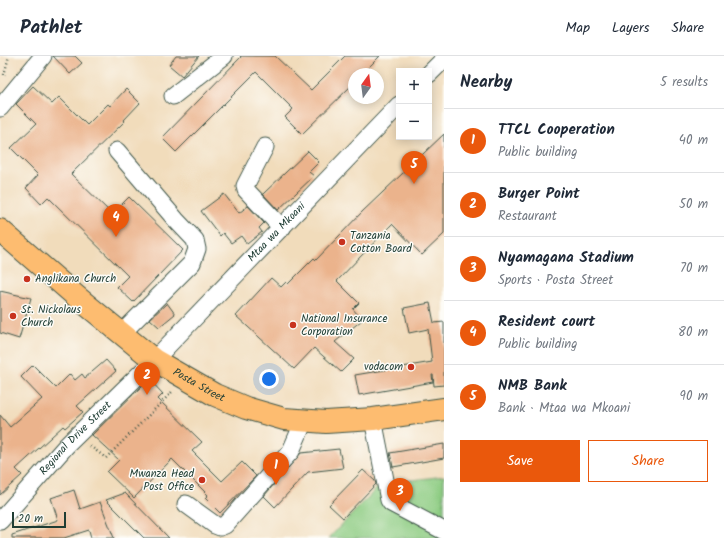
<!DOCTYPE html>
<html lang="en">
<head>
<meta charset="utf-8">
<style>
	body { margin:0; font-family:Kalam,sans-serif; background:#f2f2f3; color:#1f2937 }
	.controls { position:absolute; right:12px; top:12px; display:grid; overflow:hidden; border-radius:0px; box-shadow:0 2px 10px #0003 }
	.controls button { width:36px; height:36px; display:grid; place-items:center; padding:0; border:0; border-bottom:1px solid #e0e1e3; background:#fff; color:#1f2937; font:20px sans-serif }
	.compass { position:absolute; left:348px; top:12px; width:36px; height:36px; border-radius:50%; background:#fff; box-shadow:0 2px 10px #0003; rotate:14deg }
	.scale { position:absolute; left:12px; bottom:10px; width:54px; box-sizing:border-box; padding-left:4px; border:2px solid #1f3d34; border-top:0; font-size:11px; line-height:14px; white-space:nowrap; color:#1f3d34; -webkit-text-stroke:3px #fdfcf7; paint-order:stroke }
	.you { position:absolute; left:269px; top:323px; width:14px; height:14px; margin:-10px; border:3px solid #fff; border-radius:50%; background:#1a73e8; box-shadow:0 0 0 6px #1a73e833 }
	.badge { display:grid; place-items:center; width:26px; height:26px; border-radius:50%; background:#ea580c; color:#fff; font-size:13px; font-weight:700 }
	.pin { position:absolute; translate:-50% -33px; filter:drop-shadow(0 1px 2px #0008) }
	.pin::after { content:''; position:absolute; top:21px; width:14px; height:12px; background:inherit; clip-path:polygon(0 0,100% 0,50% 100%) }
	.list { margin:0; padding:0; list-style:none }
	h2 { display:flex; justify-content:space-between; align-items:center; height:52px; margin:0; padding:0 16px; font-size:17px }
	h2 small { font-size:13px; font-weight:400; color:#747a83 }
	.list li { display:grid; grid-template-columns:26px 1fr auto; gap:12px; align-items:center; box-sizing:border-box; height:64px; padding:0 16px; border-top:1px solid #e0e1e3 }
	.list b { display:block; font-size:15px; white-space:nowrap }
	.list p { margin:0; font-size:13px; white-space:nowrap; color:#747a83 }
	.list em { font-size:13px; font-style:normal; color:#747a83 }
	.actions { display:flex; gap:8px; padding:12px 16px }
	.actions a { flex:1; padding:9px 0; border:1px solid #ea580c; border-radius:0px; text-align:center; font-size:14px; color:#ea580c }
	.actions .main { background:#ea580c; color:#fff }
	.map { position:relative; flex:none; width:444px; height:482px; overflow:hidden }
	header { display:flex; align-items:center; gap:24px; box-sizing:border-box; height:56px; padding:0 20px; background:#fff; border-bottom:1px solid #e0e1e3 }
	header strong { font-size:19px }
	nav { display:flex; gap:22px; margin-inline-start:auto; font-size:14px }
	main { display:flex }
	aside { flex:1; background:#fff }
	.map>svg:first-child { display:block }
</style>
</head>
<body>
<header>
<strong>Pathlet</strong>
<nav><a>Map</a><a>Layers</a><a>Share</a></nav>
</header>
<main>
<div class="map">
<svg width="444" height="482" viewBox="0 0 444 482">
	<rect width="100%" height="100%" fill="#fdfcf7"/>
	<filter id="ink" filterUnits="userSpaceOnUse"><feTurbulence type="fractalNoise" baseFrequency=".025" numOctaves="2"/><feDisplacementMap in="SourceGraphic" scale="8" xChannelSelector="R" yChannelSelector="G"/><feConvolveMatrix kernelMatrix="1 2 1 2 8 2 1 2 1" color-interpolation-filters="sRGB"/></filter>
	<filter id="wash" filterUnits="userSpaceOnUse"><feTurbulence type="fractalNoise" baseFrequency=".012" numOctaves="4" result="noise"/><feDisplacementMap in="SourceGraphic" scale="16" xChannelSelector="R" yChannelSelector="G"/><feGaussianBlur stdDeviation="0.9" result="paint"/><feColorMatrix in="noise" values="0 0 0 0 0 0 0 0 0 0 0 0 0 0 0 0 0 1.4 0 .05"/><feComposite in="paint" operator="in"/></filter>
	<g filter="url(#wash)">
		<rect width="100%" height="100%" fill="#f1dcbb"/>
		<path fill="#8dcc82" stroke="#56845b" d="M444,420v62h-115l52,-54z"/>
		<g id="blocks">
			<g fill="#ebb38c">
				<path d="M53,0h22l7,7 -12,11z"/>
				<path d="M176,0h23l-17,20 -13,-11z"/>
				<path d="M240,0h35l36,34 34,-34h35l-18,18h-8v9l-52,51 -17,-17 8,-8 -37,-37 -80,80 -14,-14 79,-81z"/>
				<path d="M33,30l19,18 7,-7 28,28 21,-21 2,2 16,-17 14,14 -16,17 1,1 -54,53 41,40 17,-17 54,53 -50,52 -16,-15 11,-11 -80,-79 -7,7 -15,-16 12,-13 -27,-27 25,-24 -20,-20z"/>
				<path d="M444,78v100l-22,21 -30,-31 -55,57 22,22 -6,6 9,11 -27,22 19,17 -13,13 -27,-24 -20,21 -58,-53 35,-38 10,9 5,-5 2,2 26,-26 2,2 46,-48z"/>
				<path d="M308,95l11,11 -10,10 5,4 -36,34 -15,-16z"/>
				<path d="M224,138l15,19 9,-7 16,17 -5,5 3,4 -15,12 -6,-8 -10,7 -8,-10 -3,3 -19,-25z"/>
				<path d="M0,235l31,7 -12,41 -19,-6z"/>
				<path d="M167,247l8,11 -16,13 -9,-8z"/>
				<path d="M430,247l4,20 10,-1v63l-10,1 -1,-11h-1l1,7 -74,13 -4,-20 77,-13 -4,-33 -19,4 -5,-25z"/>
				<path d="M106,304l10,11 -39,35 6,6 -18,16 -2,-2 -47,43 6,6 -22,20v-80l10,12 32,-28 -21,-22 12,-12 23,23 14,-14 5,6 7,-6 3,4z"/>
				<path d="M149,323l14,15 -5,5 44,43 -10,9 30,30 20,-19 14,14 -36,37 -15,-15 3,-3 -36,-36 -38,39 -27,-26 12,-12 -27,-25z"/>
				<path d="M444,388v14l-51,9 -3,-14z"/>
				<path d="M339,393l4,19 -35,4 -33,35 -11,-11 37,-43z"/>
				<path d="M363,414l12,11 1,3 -33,34 -14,-13z"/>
				<path d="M74,434l6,19 20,-7 14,36h-23l-2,-8 -25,8h-52v-3l46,-15 -7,-22z"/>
				<path d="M125,437l44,45h-25l-38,-38z"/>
			</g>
		</g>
	</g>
	<g filter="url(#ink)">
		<use href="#blocks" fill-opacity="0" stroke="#3e5548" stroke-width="1"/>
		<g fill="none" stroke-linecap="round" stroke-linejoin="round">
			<g stroke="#3e5548" stroke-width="19">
				<g id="minor">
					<path d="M429,18l15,-15"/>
					<path d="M173,40l51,-40"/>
					<path d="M0,52l43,-52"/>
					<path d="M265,91l-20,39 1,4 36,38"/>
					<path d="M117,95l59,69 19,20 2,9 -5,14 -71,71"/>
					<path d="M373,363l16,81 2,3 53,28"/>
					<path d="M186,448l29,21 5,2 5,-2 66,-74 13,-30"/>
					<path id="s1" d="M0,465l66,-75 88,-86 245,-255"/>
				</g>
			</g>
			<g stroke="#3e5548" stroke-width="24">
				<g id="major">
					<path id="s2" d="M0,174l77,67 77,63 61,35 31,13 38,11 42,3 47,-3 71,-10"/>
				</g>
			</g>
			<g stroke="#3e5548" stroke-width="2.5" stroke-dasharray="1 3" stroke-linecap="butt">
				<path d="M4,19l5,-19"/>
				<path d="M90,390l16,12 66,-66"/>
			</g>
			<use href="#minor" stroke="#fff" stroke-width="17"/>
			<use href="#major" stroke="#fdbc70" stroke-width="22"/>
		</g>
	</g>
	<g fill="#c8321e" stroke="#fdfcf7" stroke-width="1.5">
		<circle cx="342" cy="186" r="4"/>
		<circle cx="27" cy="223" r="4"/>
		<circle cx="13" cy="260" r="4"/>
		<circle cx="293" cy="269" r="4"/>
		<circle cx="411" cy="311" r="4"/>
		<circle cx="202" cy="424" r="4"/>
	</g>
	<g text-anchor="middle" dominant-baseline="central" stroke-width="3" stroke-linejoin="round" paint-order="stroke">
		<g font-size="11" fill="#1f3d34" stroke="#fdfcf7">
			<text stroke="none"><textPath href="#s1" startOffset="400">Mtaa wa Mkoani</textPath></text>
			<text stroke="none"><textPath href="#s2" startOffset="253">Posta Street</textPath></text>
			<text stroke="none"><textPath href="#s1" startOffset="112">Regional Drive Street</textPath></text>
		</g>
		<g font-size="11" fill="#1f3d34" stroke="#fdfcf7" text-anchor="start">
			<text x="350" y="180">Tanzania<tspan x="350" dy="13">Cotton Board</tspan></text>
			<text x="35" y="223">Anglikana Church</text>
			<text x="21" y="254">St. Nickolaus<tspan x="21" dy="13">Church</tspan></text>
			<text x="301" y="263">National Insurance<tspan x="301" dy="13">Corporation</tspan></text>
			<text x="403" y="311" text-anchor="end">vodacom</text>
			<text x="194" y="418" text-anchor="end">Mwanza Head<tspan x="194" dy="13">Post Office</tspan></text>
		</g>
	</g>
</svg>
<div class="controls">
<button>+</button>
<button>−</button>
</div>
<svg class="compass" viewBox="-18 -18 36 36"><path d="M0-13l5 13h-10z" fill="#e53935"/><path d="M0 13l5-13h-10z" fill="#747a83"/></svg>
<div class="scale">20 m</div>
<div class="you"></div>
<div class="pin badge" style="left:276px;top:429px">1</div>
<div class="pin badge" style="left:147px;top:339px">2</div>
<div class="pin badge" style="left:400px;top:455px">3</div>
<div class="pin badge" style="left:116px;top:181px">4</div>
<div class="pin badge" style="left:414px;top:128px">5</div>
</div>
<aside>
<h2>Nearby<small>5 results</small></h2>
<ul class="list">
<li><span class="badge">1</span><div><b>TTCL Cooperation</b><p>Public building</p></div><em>40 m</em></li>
<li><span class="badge">2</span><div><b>Burger Point</b><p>Restaurant</p></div><em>50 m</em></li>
<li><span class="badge">3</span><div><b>Nyamagana Stadium</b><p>Sports · Posta Street</p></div><em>70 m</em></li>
<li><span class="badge">4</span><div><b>Resident court</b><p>Public building</p></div><em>80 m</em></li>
<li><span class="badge">5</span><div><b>NMB Bank</b><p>Bank · Mtaa wa Mkoani</p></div><em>90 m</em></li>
</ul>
<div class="actions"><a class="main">Save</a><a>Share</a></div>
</aside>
</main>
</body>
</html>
